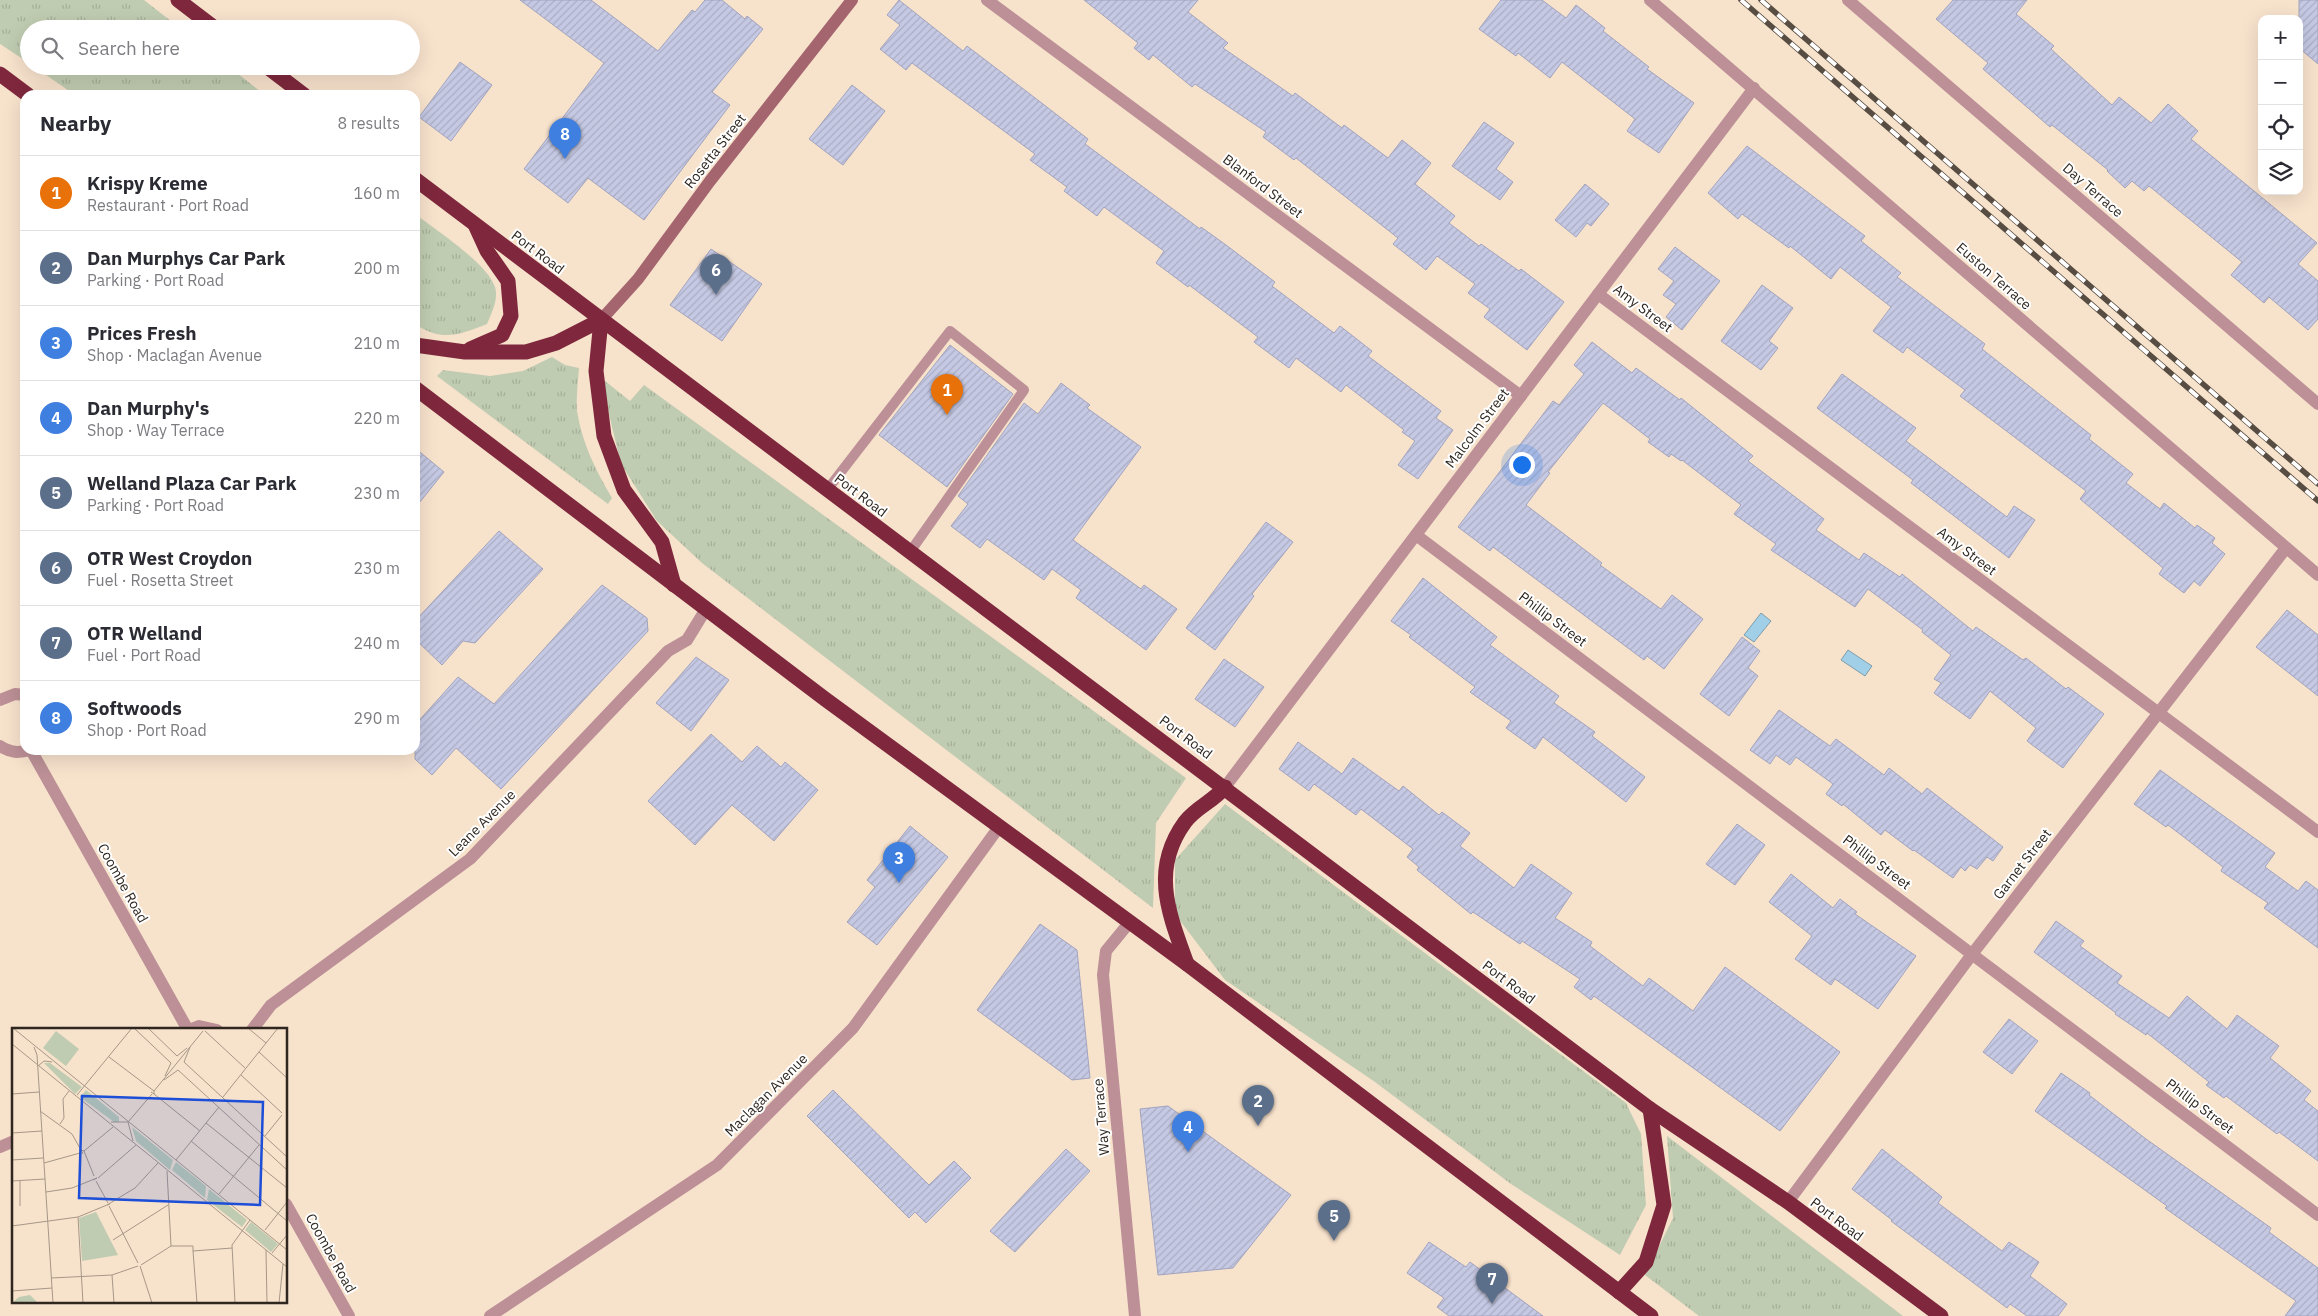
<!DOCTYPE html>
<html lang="en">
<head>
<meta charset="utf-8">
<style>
	body { margin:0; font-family:"IBM Plex Sans",sans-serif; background:#f7f7f7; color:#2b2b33 }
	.controls { position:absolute; right:15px; top:15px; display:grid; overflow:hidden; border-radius:10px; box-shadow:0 5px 20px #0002 }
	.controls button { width:45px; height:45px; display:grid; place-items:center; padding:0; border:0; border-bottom:1px solid #e1e1e2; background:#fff; color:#2b2b33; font:25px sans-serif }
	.you { position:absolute; left:1521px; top:464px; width:18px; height:18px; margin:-12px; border:4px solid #fff; border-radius:50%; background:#1a73e8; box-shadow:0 0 0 8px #1a73e833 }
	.badge { display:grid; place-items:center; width:32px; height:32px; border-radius:50%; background:#1a73e8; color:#fff; font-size:16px; font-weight:700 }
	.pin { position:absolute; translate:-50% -41px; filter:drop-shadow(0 1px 2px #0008) }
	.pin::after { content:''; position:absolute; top:26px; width:18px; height:15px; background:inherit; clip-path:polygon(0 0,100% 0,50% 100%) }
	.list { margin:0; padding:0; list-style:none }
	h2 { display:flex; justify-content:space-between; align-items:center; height:65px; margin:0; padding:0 20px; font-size:21px }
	h2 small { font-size:16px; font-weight:400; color:#7c7c81 }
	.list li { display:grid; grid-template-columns:32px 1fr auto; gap:15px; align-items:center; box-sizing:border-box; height:75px; padding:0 20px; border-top:1px solid #e1e1e2 }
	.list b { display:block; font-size:19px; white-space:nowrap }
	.list p { margin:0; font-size:16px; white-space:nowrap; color:#7c7c81 }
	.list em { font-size:16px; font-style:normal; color:#7c7c81 }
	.icon { flex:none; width:28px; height:28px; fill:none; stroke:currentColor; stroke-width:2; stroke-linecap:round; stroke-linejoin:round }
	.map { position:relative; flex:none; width:2318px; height:1316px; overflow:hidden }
	.search { position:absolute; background:#fff; box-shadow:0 5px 20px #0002; left:20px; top:20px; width:400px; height:55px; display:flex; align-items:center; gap:12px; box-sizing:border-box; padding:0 18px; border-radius:28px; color:#7c7c81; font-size:19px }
	.panel { position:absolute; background:#fff; box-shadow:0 5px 20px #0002; left:20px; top:90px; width:400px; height:665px; border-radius:15px }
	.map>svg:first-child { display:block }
</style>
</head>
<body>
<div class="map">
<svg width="2318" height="1316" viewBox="0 0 2318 1316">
	<defs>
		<pattern id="grass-tufts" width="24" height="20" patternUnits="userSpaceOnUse" patternTransform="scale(1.25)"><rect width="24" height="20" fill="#c0ccb1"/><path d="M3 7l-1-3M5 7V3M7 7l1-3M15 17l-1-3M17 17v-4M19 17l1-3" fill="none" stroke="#a5af98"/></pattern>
		<pattern id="building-hatch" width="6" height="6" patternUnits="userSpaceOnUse" patternTransform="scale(1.25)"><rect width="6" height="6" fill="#c6c9e4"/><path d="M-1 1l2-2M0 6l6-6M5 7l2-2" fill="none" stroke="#aaadc3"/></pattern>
	</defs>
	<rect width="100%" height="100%" fill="#f7e2cc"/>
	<g fill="url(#grass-tufts)">
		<path d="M0,0h144l37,29h-152v34l-29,-19z"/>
		<path d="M33,66h195l37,29h-190z"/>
		<path d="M415,214c21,16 72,49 80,73 4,12 -4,27 -8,37 -28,11 -45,18 -72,0z"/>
		<path d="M552,357l13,8 14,3c-1,14 -3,29 -2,43 5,32 19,60 35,87l-4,6 -171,-128 6,-6 47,6 33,-5z"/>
		<path d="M600,377l30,24 14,-16 542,393 -30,45 -3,85 -451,-345 -45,-42 -36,-57z"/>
		<path d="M1225,804l401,299 15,31 5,71 -26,50 -109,-71 -136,-102 -150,-102 -50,-66v-54z"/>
		<path d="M1667,1136l236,180h-204l-54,-41 28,-57z"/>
	</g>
	<g fill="#a0cfe7" stroke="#7e9dab">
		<path d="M1761,613l10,8 -17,21 -10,-7z"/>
		<path d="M1848,650l24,16 -7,10 -24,-16z"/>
	</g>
	<g fill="url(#building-hatch)" stroke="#a2a4be">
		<path d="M520,0h71l67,51 34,-41 3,2 10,-12h17l23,19 2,-3 16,13 -51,63 18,13 -86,115 -56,-42 -20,25 -44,-34 80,-106z"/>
		<path d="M899,0l64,51 4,-5 76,58 45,35 -3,5 115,85 1,-2 25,18 49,37 -3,4 62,47 6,-7 32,25 -4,5 73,55 -5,7 17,12 -35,49 -20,-14 17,-24 -13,-9 2,-2 -58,-45 -5,7 -45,-34 -7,10 -35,-26 4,-5 -69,-52 -1,2 -32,-24 8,-12 -60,-44 -7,9 -33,-25 3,-4 -37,-27 5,-6 -123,-91 -6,7 -26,-21 20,-24 -13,-10z"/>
		<path d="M1084,0h114l-10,12 40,31 -5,5 70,48 2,-3 47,35 2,-3 44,33 14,-18 29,23 -16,21 40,32 -6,7 30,23 2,-2 38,27 2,-2 43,33 -37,48 -43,-33 6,-8 -22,-16 7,-9 -38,-28 -11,14 -33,-26 5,-6 -102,-80 -2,2 -31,-23 3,-5 -71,-48 -3,3 -39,-32 -4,5 -15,-12 4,-5z"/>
		<path d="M1501,0h41l24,18 10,-13 29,23 -2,3 46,36 -2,2 47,34 -35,50 -32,-22 8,-12 -73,-57 -12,16 -32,-25 -2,3 -37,-27z"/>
		<path d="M1953,0h74l-11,14 38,32 -3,3 61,56 7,-8 32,26 17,-19 30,27 -7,8 126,104 -19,21 20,17v38l-10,11 -39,-33 -5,6 -33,-28 11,-13 -93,-76 -5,5 -12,-10 -7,7 -18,-17 1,-1 -56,-45 -2,2 -67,-58 5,-6 -52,-44z"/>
		<path d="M2299,0h19v64l-19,-16z"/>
		<path d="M460,62l32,23 -41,56 -32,-24z"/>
		<path d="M852,85l33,26 -42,54 -34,-26z"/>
		<path d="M1484,122l30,21 -18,26 17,13 -13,18 -48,-34z"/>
		<path d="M1747,146l118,90 -4,5 40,32 -4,4 88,67 -3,5 109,86 -2,4 44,35 -7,9 34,26 4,-6 31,25 2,-3 18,13 -3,5 13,11 -25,32 -6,-5 -10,12 -25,-19 4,-6 -83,-69 6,-8 -126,-95 5,-6 -58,-43 -4,6 -30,-22 18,-24 -51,-40 -9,12 -41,-33 -1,2 -47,-34 -4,5 -30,-26z"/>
		<path d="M1585,184l24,20 -18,22 -4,-3 -11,14 -21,-17z"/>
		<path d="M1675,247l45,34 -38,49 -16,-13 10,-13 -13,-9 11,-14 -16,-12z"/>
		<path d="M711,249l51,35 -40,57 -52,-36z"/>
		<path d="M1762,285l31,23 -24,33 9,7 -17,22 -40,-29z"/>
		<path d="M1592,342l40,31 4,-5 44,32 1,-2 72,58 -5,5 76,58 -8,11 43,30 5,-7 36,24 2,-3 71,57 3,-4 47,33 3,-2 40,31 2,-2 36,27 -41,54 -36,-27 9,-13 -46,-37 -20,28 -36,-26 7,-10 -7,-4 17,-24 -29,-23 1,-2 -55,-41 -13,18 -84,-57 5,-6 -42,-30 7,-9 -59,-45 -1,1 -10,-7 -2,3 -21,-15 2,-3 -47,-36 -55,69 2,1 -24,32 76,58 -2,2 61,44 11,-14 31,24 -39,50 -17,-13 -3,4 -151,-113 -3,4 -32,-24 95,-126 6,4 25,-31 -10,-9z"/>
		<path d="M950,345l63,49 -66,93 -68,-52z"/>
		<path d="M1842,374l74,54 -10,13 101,76 7,-11 21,14 -26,38 -98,-75 2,-3 -96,-72z"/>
		<path d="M1061,383l29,22 -3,3 54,39 -68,93 68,49 3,-4 33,24 -31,41 -70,-52 5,-8 -29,-21 -8,11 -57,-41 -7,9 -29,-22 17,-22 -10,-8 66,-93 14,11z"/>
		<path d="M415,448l29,24 -29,36z"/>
		<path d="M1266,522l27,20 -41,52 2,2 -39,54 -29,-22z"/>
		<path d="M499,531l44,38 -68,74 -12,-2 -21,24 -27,-26v-18z"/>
		<path d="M1423,578l74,59 -7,8 69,51 -5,7 41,29 -3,4 53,41 -19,25 -83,-65 -8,12 -29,-21 5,-7 -41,-29 5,-5 -66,-50 2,-2 -20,-14z"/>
		<path d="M602,585l45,33 1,13 -147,158 -45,-41 -24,27 -17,-16v-34l43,-48 36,27z"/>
		<path d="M2287,610l31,25v61l-62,-49z"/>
		<path d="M1742,637l18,14 -12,17 10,8 -29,40 -29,-22z"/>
		<path d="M696,657l33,23 -38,51 -35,-28z"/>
		<path d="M1224,659l40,28 -29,40 -40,-28z"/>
		<path d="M1779,710l51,36 6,-7 48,36 5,-7 33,26 5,-6 76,59 -10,14 -6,-4 -10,12 -7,-4 -5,6 -4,-4 -8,11 -39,-28 -1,1 -28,-21 -4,5 -38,-31 -1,2 -16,-12 7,-10 -37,-27 -6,8 -14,-10 -6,9 -20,-14z"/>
		<path d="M711,734l31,28 15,-16 24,21 4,-5 33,28 -44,51 -42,-36 -37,40 -47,-44z"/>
		<path d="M1298,742l44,32 11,-16 46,33 4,-5 36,29 3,-3 28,21 -10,13 54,42 17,-24 41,29 -17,25 37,24 -2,4 53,40 6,-8 44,33 32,-44 115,85 -60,79 -186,-135 -3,4 -17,-13 6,-8 -58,-38 -2,3 -47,-32 -2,2 -54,-44 2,-3 -12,-10 6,-8 -52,-40 -5,6 -42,-31 -5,7 -30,-22z"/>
		<path d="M2160,770l115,83 -10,14 33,24 8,-10 12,9v58l-54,-40 4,-5 -47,-32 2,-4 -55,-42 -2,2 -32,-23z"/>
		<path d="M1737,824l28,21 -30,40 -29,-21z"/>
		<path d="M910,826l38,31 -71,88 -30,-23 28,-35 -8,-7z"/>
		<path d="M1791,874l42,34 7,-9 17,13 -2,2 61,42 -38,53 -43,-30 -4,6 -36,-26 17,-23 -43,-34z"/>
		<path d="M2056,921l28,20 -4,5 42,30 -5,7 52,35 18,-22 40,33 10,-14 42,31 -9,12 41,33 -7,9 14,11v50l-39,-29 -2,2 -51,-38 -2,2 -18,-13 3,-3 -62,-49 -1,2 -31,-21 1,-1 -82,-61z"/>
		<path d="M1040,924l37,26 13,128 -18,2 -95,-70z"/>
		<path d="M2009,1019l29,22 -26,33 -29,-22z"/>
		<path d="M2061,1073l29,20 -1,2 57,44 125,89 -2,4 49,36v48h-33l11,-15 -131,-93 2,-2 -132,-95z"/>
		<path d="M833,1090l96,95 25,-24 17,17 -45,45 -11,-11 -6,6 -102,-102z"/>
		<path d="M1168,1106l123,89 -58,73 -75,7 -18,-166z"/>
		<path d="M1066,1149l24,22 -75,81 -25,-21z"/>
		<path d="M1882,1149l60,48 -4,6 64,48 7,-9 30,20 -9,14 37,28 -9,12h-31l-17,-12 -3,4 -116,-87 1,-1 -40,-31z"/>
		<path d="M1429,1242l37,25 4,-5 73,54h-94l-12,-9 7,-9 -37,-25z"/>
	</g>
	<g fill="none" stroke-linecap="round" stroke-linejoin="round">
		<path stroke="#bc9096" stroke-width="10" d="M827,490l123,-159 74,59 -114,162"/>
		<g stroke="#bc9096" stroke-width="12">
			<path d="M987,0l534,396"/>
			<path d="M1650,0l668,575"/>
			<path d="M1848,0l470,404"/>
			<path d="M1598,294l720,538"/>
			<path d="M1416,535l902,680"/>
			<path d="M0,700l15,-6 10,1"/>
			<path d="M0,746c11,7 18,7 31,4"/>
			<path d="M31,750l157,280"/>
			<path d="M1225,787l529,-699"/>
			<path d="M1129,923l-23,28 -3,24 32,341"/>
			<path d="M189,1030l10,-4 18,4"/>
			<path d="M252,1030l19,-25 199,-146 198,-208 19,-11 19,-31"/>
			<path d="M0,1147l14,-6"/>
			<path d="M1788,1202l185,-249 313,-405"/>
			<path d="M286,1204l63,112"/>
			<path d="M490,1316l227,-151 136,-137 146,-201"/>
		</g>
		<path stroke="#a4656f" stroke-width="12" d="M601,320l37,-41 72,-98 142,-181"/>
		<g stroke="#7f283d" stroke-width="15">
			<path d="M178,0l38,29"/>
			<path d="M266,66l38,29"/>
			<path d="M0,74l28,21"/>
			<path d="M415,179l1235,930 138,93 153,114"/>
			<path d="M601,320l-5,51 8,65 20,54 38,52 12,43"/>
			<path d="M415,345l50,7h61l30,-9 45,-23"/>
			<path d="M470,349l32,-14 9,-19 -3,-35 -21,-30 -11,-24"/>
			<path d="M415,388l410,311 362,265 464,352"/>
			<path d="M1187,964c-18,-50 -37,-94 -2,-142 11,-15 29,-21 40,-35"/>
			<path d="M1619,1292l27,-30 18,-57 -14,-96"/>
		</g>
		<g stroke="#574d42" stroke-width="5.5">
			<g id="rail">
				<path d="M1741,0l577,501"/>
				<path d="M1761,0l557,484"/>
			</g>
		</g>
		<use href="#rail" stroke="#fff" stroke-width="4" stroke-dasharray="11" stroke-linecap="butt"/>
	</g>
	<g text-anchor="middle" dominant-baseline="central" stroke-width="4" stroke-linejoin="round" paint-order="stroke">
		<g font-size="14" fill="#2f271f" stroke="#fff">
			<text transform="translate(715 151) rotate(-52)">Rosetta Street</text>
			<text transform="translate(1263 186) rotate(37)">Blanford Street</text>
			<text transform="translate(2093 190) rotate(41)">Day Terrace</text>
			<text transform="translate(538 252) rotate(37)">Port Road</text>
			<text transform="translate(1994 276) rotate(41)">Euston Terrace</text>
			<text transform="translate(1643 308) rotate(37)">Amy Street</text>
			<text transform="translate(1477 428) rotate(-53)">Malcolm Street</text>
			<text transform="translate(861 495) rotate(37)">Port Road</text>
			<text transform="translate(1967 551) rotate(37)">Amy Street</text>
			<text transform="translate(1553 619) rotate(37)">Phillip Street</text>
			<text transform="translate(1186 737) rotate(37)">Port Road</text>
			<text transform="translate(482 823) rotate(-45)">Leane Avenue</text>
			<text transform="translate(1877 862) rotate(37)">Phillip Street</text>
			<text transform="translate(2022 864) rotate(-52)">Garnet Street</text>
			<text transform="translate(123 883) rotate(61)">Coombe Road</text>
			<text transform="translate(1509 982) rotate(37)">Port Road</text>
			<text transform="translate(766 1095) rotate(-45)">Maclagan Avenue</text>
			<text transform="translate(2200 1106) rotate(37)">Phillip Street</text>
			<text transform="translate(1101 1117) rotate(-95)">Way Terrace</text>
			<text transform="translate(1837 1219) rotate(37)">Port Road</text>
			<text transform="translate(331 1253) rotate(61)">Coombe Road</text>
		</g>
	</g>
	<g transform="translate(12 1028)">
		<rect width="275" height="275" fill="#f7e2cc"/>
		<path d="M32,35h6l32,24 -7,7zM74,62l33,27v5h-5l-34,-25zM120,99l41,33 -3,10 -34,-29zM164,134l30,24 -1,12 -33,-28zM197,161l38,31 -5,7 -35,-27zM239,194l27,22 -7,8 -26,-22z" fill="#c0ccb1"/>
		<path d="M44,3l23,18 -13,17 -23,-18zM84,184l22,43 -36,6 -3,-43zM18,267l8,8h-26l7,-6z" fill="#c0ccb1"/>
		<path fill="none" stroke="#a79787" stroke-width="1" d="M1,0l274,222M122,0l37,35 -6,13M136,0l29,28 10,-8M236,0l18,15M193,3l40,37M0,16l275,223M22,19l3,8 16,248M178,19l-6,15 103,95M247,24l28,26M97,29l45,34v3l-3,-2M26,38l6,-5 8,1M229,47l41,38M152,52l14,-10 109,100M142,63l49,-60M0,66l27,-2M142,66l46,37M65,67l55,-67M211,69l55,-69M28,83l32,23 9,16M99,94h17M116,94l24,-28M116,94l5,19M194,95l81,65M48,96l4,-6 -1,-19 6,-8M0,105l30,-2M253,108l17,-21M179,113l96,80M72,123l29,-24M71,126l-2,-4 3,1 10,25M0,132l31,-2M164,132l43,-53M32,135l36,-10M155,143l4,75M86,150l38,-33M0,153l33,-2M84,153l12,22M34,164l26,-4 25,-10 -4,2M207,166l40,-49M98,176l-3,1 28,-17 23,-25M8,178v-25M97,178l29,57M66,189l5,86M0,198l66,-9 29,-12M253,202l22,-28M101,212l55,-35M254,222l1,53M181,223l4,52M260,225l15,-18M129,237l30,-19h22v5l39,-3M128,238l12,37M100,247l2,28M39,250l61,-3 26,-9M0,263l40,-3M223,275l-3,-58 18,-25M267,275l4,-39"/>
		<path fill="#1d4ed8" fill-opacity="0.15" stroke="#1d4ed8" stroke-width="2.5" d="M70,68l181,6 -3,103 -181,-7z"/>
		<rect width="275" height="275" fill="none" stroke="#2f271f" stroke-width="2.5"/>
	</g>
</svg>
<div class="controls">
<button>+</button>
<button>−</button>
<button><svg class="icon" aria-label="locate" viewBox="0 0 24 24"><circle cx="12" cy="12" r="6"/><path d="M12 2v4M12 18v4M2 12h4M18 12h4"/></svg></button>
<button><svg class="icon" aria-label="layers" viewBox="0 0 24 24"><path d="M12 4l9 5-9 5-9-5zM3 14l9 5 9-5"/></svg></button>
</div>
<div class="you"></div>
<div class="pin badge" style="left:947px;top:415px;background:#e8710a">1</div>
<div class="pin badge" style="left:1258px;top:1126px;background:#5c6f8a">2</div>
<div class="pin badge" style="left:899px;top:883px;background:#3f7fe0">3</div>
<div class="pin badge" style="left:1188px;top:1152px;background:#3f7fe0">4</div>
<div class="pin badge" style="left:1334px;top:1241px;background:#5c6f8a">5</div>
<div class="pin badge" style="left:716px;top:295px;background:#5c6f8a">6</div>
<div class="pin badge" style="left:1492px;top:1304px;background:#5c6f8a">7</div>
<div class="pin badge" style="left:565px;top:159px;background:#3f7fe0">8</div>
<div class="search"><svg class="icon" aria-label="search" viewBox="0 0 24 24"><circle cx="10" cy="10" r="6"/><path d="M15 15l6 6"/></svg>Search here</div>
<section class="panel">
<h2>Nearby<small>8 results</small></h2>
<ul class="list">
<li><span class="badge" style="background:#e8710a">1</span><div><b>Krispy Kreme</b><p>Restaurant · Port Road</p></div><em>160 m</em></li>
<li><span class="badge" style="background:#5c6f8a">2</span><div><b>Dan Murphys Car Park</b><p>Parking · Port Road</p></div><em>200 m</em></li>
<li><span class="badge" style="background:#3f7fe0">3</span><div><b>Prices Fresh</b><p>Shop · Maclagan Avenue</p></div><em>210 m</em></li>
<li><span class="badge" style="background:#3f7fe0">4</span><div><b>Dan Murphy's</b><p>Shop · Way Terrace</p></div><em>220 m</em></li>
<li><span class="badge" style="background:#5c6f8a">5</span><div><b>Welland Plaza Car Park</b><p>Parking · Port Road</p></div><em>230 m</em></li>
<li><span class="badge" style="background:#5c6f8a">6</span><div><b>OTR West Croydon</b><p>Fuel · Rosetta Street</p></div><em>230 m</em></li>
<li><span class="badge" style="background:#5c6f8a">7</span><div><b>OTR Welland</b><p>Fuel · Port Road</p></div><em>240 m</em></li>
<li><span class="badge" style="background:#3f7fe0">8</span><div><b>Softwoods</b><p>Shop · Port Road</p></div><em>290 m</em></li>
</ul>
</section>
</div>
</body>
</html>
